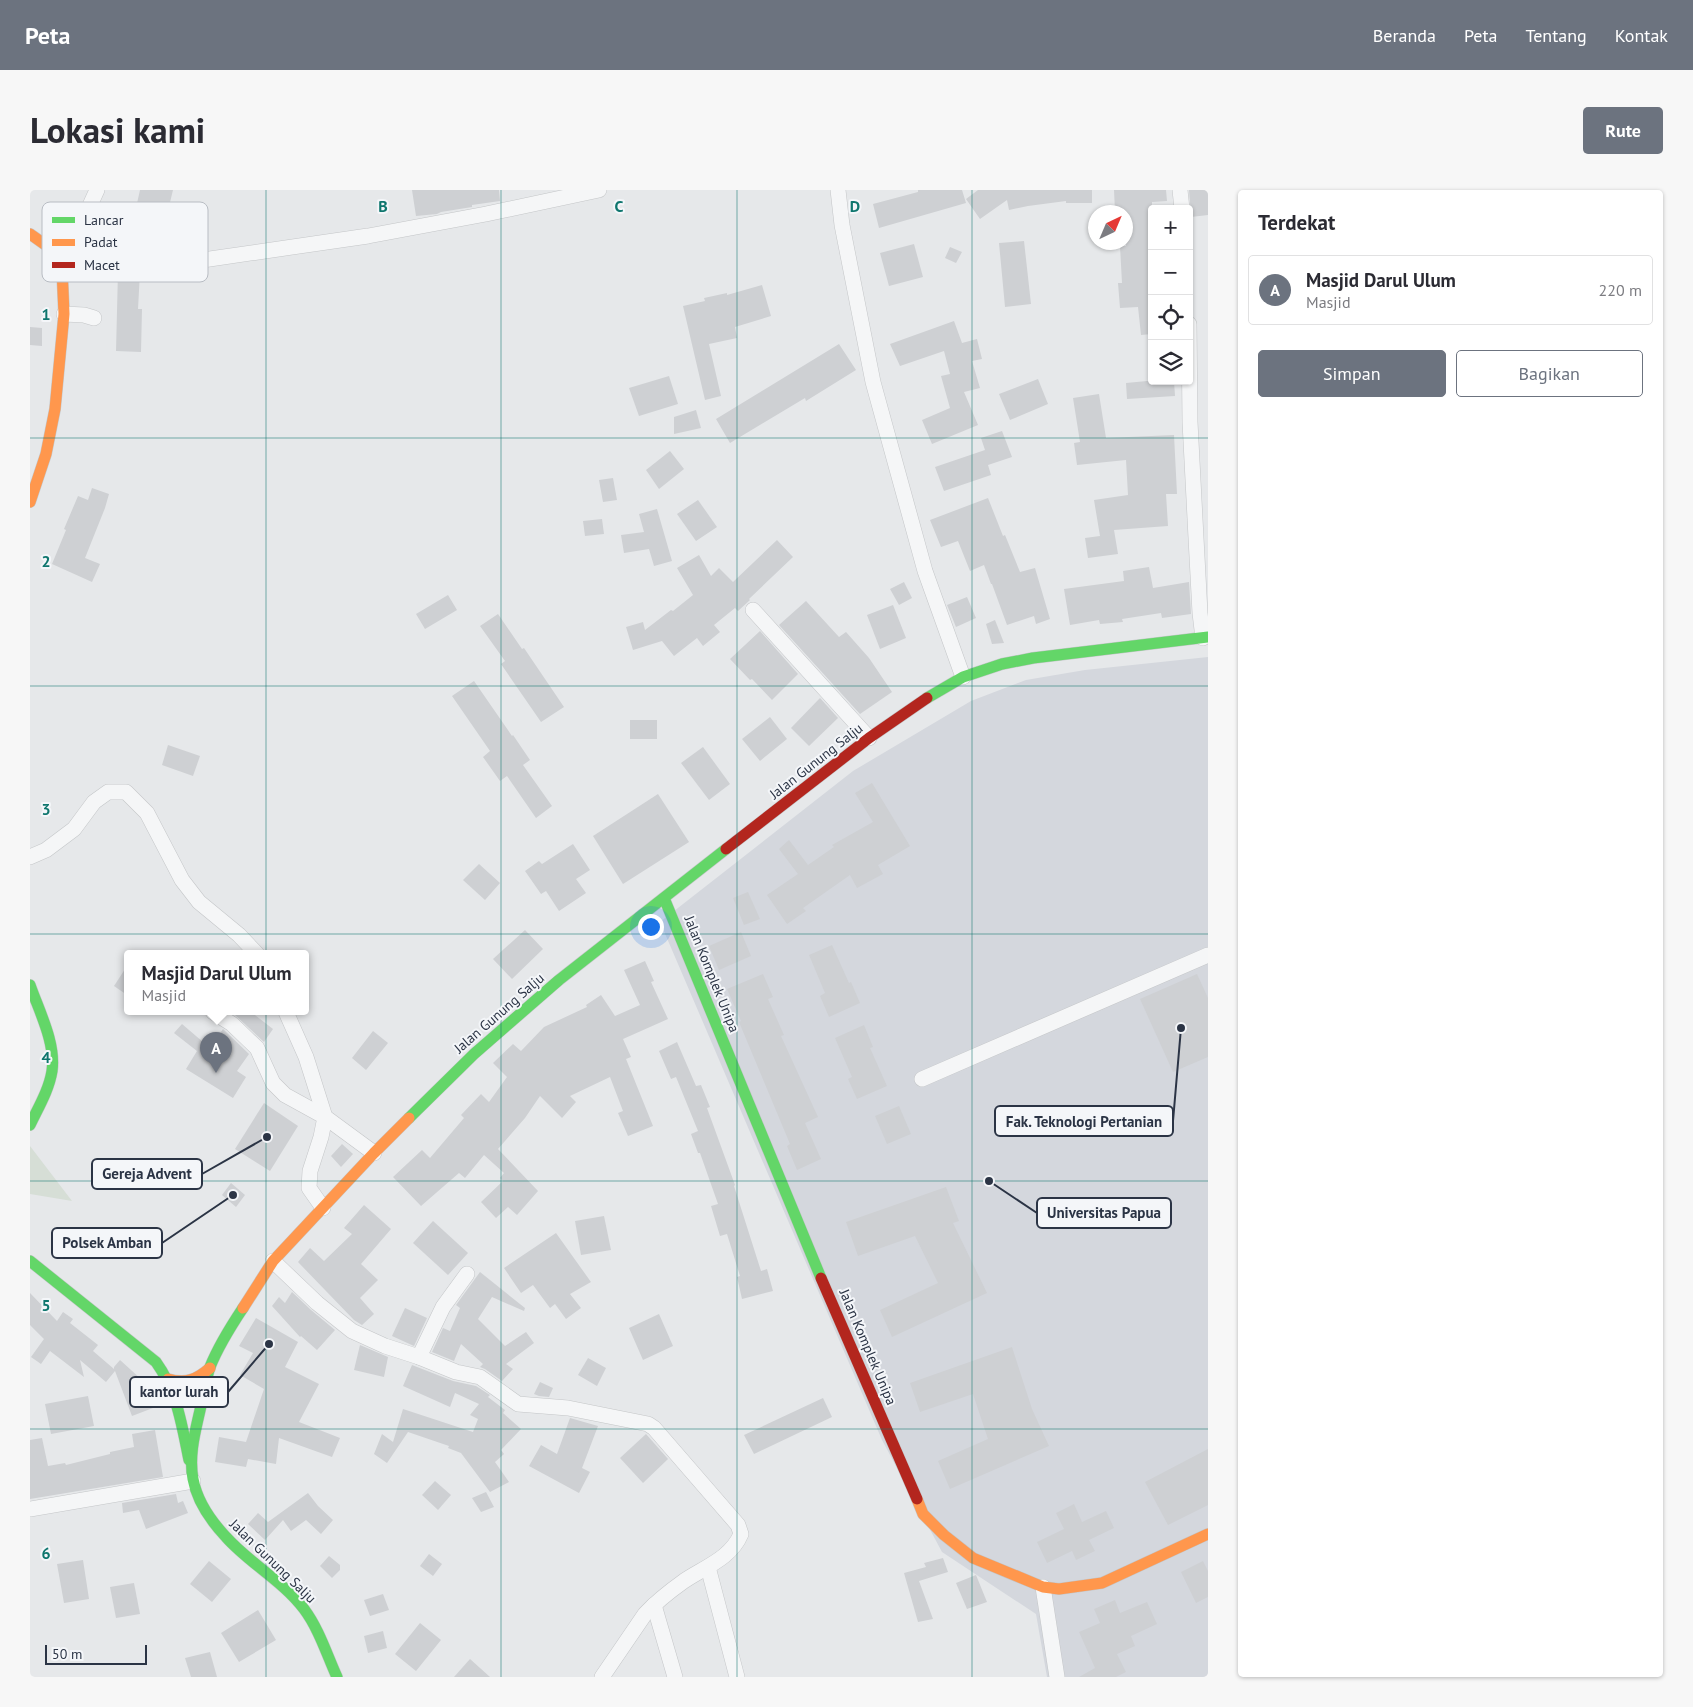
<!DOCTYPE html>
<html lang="id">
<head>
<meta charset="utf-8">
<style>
	body { margin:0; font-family:"PT Sans",sans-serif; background:#f7f7f7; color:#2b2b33 }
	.controls { position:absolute; right:15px; top:15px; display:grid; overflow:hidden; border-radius:5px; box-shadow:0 1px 4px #0004 }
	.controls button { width:45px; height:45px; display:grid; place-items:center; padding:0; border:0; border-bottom:1px solid #e1e1e2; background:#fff; color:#2b2b33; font:25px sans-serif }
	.compass { position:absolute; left:1058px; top:15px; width:45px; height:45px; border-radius:50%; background:#fff; box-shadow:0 1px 4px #0004; rotate:44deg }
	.scale { position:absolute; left:15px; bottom:12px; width:102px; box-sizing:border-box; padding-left:5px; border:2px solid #2b3445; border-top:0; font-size:14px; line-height:18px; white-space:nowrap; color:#2b3445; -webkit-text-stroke:4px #f4f6f9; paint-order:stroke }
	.you { position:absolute; left:620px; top:736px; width:18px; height:18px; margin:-12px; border:4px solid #fff; border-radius:50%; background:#1a73e8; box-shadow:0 0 0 8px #1a73e833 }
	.badge { display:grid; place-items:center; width:32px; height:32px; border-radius:50%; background:#6c737f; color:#fff; font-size:16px; font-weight:700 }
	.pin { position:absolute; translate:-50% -41px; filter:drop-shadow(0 1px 2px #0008) }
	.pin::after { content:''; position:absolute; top:26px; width:18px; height:15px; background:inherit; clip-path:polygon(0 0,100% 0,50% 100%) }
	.popup { position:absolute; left:94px; top:760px; width:185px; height:65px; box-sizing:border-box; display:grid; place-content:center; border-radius:5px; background:#fff; filter:drop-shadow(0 1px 4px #0005); font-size:16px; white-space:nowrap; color:#7c7c81 }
	.popup b { font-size:19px; color:#2b2b33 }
	.popup::after { content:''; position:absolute; left:50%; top:100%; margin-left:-10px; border:10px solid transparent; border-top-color:#fff }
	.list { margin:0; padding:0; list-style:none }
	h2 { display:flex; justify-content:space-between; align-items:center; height:65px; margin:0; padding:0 20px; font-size:21px }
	h2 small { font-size:16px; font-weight:400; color:#7c7c81 }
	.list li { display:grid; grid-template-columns:32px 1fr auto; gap:15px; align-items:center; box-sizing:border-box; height:70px; margin:0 10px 10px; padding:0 10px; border:1px solid #e1e1e2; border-radius:5px }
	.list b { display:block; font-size:19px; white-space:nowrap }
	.list p { margin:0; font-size:16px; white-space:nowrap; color:#7c7c81 }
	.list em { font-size:16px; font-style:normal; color:#7c7c81 }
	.actions { display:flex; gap:10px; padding:15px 20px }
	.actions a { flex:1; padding:11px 0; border:1px solid #6c737f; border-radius:5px; text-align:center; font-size:18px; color:#6c737f }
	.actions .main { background:#6c737f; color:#fff }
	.icon { flex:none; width:28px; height:28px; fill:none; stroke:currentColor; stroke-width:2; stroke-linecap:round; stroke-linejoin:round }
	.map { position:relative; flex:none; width:1178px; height:1487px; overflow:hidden; border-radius:5px }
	header { display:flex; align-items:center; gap:30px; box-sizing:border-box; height:70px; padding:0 25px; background:#6c737f; color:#fff }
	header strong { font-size:24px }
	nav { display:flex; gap:28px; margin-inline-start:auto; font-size:18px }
	.intro { display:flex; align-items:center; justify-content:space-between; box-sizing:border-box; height:120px; padding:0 30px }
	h1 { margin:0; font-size:35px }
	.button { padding:12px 22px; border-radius:5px; background:#6c737f; color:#fff; font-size:18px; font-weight:700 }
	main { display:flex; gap:30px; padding:0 30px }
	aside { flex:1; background:#fff; border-radius:5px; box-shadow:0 1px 4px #0004 }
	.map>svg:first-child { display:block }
</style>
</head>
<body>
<header>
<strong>Peta</strong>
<nav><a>Beranda</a><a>Peta</a><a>Tentang</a><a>Kontak</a></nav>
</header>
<div class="intro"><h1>Lokasi kami</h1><a class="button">Rute</a></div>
<main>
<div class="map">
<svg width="1178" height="1487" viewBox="0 0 1178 1487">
	<rect width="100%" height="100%" fill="#e6e8ea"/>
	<path fill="#d4d7dd" d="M1178,467v1020h-161l-11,-63 -94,-62 -60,-112 -222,-518 193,-151 118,-70 55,-21 59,-10z"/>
	<path fill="#d6ded6" d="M0,956l42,55 -42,-7z"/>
	<g fill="#ced0d3">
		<path d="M110,0h33l-7,29 -17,-4 -10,38 -23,-2 -23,-6 9,-32 31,8z"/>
		<path d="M382,0h87l1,11 -28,4v2l-31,5 -4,2 -21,2z"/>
		<path d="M888,0h44l4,13 -87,25 -6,-24 45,-12z"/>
		<path d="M948,0h114v13h-26v-2l-38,5 -19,4 -2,-10 -27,19 -14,-20z"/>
		<path d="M1084,0h52l1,11 -15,1v132l-11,1 -3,-28 -18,1 -2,-25h4l-2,-37h6v-34h-11z"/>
		<path d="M1159,0h19v25l-17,2z"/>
		<path d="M994,51l7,63 -26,3 -6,-64z"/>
		<path d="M884,54l9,33 -34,9 -9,-33z"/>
		<path d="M920,57l12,5 -6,11 -11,-5z"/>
		<path d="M88,81l22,1 -2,37h4l-1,43 -25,-1z"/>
		<path d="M732,95l9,31 -36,11 2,11 -28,6 12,52 -16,4 -22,-94 22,-5 -1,-3 23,-5v2z"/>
		<path d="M924,131l8,22 15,-4 5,20 -10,2 8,27 -16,4 14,33 -46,19 -10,-24 28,-12 -9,-32 9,-2 -6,-23 -44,15 -10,-22z"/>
		<path d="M0,137l12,1v18l-12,-1z"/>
		<path d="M809,154l17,26 -50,31 -1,-3 -75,45 -14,-24z"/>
		<path d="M639,186l9,28 -39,12 -10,-28z"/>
		<path d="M1008,189l10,25 -38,16 -11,-26z"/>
		<path d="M1117,191h27l1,15 -48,3 -1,-16z"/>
		<path d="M1069,204l7,44 68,-3 3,59h-11l2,32 -54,4 4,24 -30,4 -3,-20 15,-2 -6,-36 34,-5 -2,-35 -49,5 -3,-22 6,-1 -7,-44z"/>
		<path d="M666,220l5,18 -27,6v-17z"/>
		<path d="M972,241l10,26 -24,8 3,10 -47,16 -9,-24 50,-17 -4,-12z"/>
		<path d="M640,261l14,18 -25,20 -13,-19z"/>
		<path d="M583,288l4,22 -14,2 -4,-22z"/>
		<path d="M62,298l17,6 -4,14 -20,50 15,6 -8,18 -40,-18 14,-34 -2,-1 14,-33 10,4z"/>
		<path d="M958,308l15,38 2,-1 15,37 15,-4 15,51 -14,5 -2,-8 -27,9 -15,-41h-1l-7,-19 -14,6 -12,-30 -17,6 -11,-27z"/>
		<path d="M668,310l19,27 -21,14 -19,-27z"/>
		<path d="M627,319l15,52 -18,5 -5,-17 -25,4 -3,-18 23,-3 -5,-18z"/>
		<path d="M572,329l2,15 -19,2 -2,-15z"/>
		<path d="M747,350l16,17 -44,42 1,1 -12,11 -3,-3 -21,17 6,7 -17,14 -6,-8 -23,18 -12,-15 -29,9 -7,-23 17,-5 2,8 26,-20 2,1 20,-16 -16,-27 22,-13 12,21 8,-8 14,14z"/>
		<path d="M1119,377l4,21 36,-6 2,32 -29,4 -1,-5 -39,6 1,3 -23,2 -1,-4 -29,5 -6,-36 60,-8 -1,-10z"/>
		<path d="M874,392l8,16 -13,7 -9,-16z"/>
		<path d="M418,405l9,15 -32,19 -9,-15z"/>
		<path d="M937,407l9,21 -20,9 -9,-22z"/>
		<path d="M776,411l33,36 7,-5 23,26 23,34 -32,22 -81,-89z"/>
		<path d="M863,415l13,33 -26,11 -13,-34z"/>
		<path d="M468,424l24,35 2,-1 40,59 -23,15 -40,-58 4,-3 -25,-35z"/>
		<path d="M965,430l9,23 -12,1 -6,-20z"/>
		<path d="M730,441l38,43 -26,26 -20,-21 -2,1 -20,-21z"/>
		<path d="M444,491l38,55 1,-1 17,25 -7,5 29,41 -16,12 -29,-42 -7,5 -17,-24 7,-6 -38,-55z"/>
		<path d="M790,508l18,20 -29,28 -18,-18z"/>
		<path d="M740,527l17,22 -27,22 -18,-22z"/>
		<rect x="600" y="530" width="27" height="19"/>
		<path d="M138,555l32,11 -7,20 -31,-11z"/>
		<path d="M673,557l27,37 -21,16 -28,-37z"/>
		<path d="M842,593l38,63 -32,19 5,9 -26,14 -7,-13 -47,33 3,3 -19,13 -20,-29 31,-21 -19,-25 10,-9 19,25 26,-18 -2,-2 41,-23 -18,-29z"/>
		<path d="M628,604l31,48 -66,42 -30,-48z"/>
		<path d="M543,654l17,26 -14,9 10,14 -27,18 -13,-20 -5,3 -16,-23 14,-10 3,3z"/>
		<path d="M449,674l21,19 -15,17 -22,-20z"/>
		<path d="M718,702l12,27 -16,6 -11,-27z"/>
		<path d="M495,740l18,19 -31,30 -19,-20z"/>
		<path d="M711,742l10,24 -32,14 -10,-24z"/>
		<path d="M802,755l17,38 2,-1 9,21 -31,14 -9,-21 5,-3 -16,-38z"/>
		<path d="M615,771l9,20 -3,1 17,37 -45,20 8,18 -5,2 27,67 -25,10 -10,-23 5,-2 -13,-34 -40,19 6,6 -14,16 -22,-22 -15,22 -27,31 40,42 -21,24 -9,-8 -12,11 -15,-16 22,-21 -3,-3 4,-5 -20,-18 -19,23 -6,-5 -38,33 -28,-29 29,-27 8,8 34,-40 -3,-3 20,-21 8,8 18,-25 -14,-14 20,-19 8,7 23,-24 43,-20 -1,-2 15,-10 14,21 25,-11 -16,-35z"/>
		<path d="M97,776v29l-13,-9z"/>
		<path d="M733,784l10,23 -5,2 16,36 -3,1 37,81 -13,6 16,36 -24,11 -10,-24 3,-2 -51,-122 2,-1 -14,-32z"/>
		<path d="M1167,784l11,24v59l-35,15 -33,-73z"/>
		<path d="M206,822h15l22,17 -9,13 -30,-28z"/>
		<path d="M152,834l28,24 13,-19 26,25 -12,17 9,6 -13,21 -47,-29 11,-18 -23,-18z"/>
		<path d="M834,835l9,22 -3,1 17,38 -30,13 -9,-20 4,-2 -17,-39z"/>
		<path d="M343,841l15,12 -22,27 -14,-12z"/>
		<path d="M647,852l19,44 5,-1 9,22 -3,1 28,77 -1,1 27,85 6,-2 6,22 -31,8 -5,-22 3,-1 -13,-42 -7,2 -9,-30 7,-2 -18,-51h-2l-7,-19 7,-3 -22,-54 -5,2 -12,-28z"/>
		<path d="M234,913l34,23 -28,45 -35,-22z"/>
		<path d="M869,916l12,28 -24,10 -12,-28z"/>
		<path d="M312,954l11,10 -12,13 -10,-11z"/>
		<path d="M201,993l14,12 -9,12 -14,-12z"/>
		<path d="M916,997l13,34 -6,2 34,70 -95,44 -12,-27 58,-27 -23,-47 -57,20 -12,-34z"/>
		<path d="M334,1015l27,24 -30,35 17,16 -18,18 14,16 -12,11 -8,-5 -56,-58 12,-14 14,13 28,-27 -8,-6z"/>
		<path d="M574,1026l7,34 -30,5 -6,-34z"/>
		<path d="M403,1031l35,32 -20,22 -35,-32z"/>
		<path d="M526,1043l35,49 -21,12 11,14 -15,11 -11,-15 -5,4 -17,-23 -12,8 -17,-25z"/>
		<path d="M450,1082l45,36 -1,3 -32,-14 -14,22 27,27 21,-14 8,11 -28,21 7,5 -11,12 -17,-12 -5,-2 3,-3 -22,-20 -7,17 -22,-9 11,-24 7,3 10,-23 -4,-3z"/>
		<path d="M262,1102l19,18 24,20 -18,20 -16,-14 -1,1 -28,-31 7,-9 6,6z"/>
		<path d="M0,1103l27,28 6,-9 10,7 -3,4 28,22 -5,6 21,18v-2l6,-7 22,20 11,28 -21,8 -17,-45 -9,11 -26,-22 4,17 -34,-26 -9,13 -10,-7 13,-18 -14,-14z"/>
		<path d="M375,1118l22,10 -13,28 -22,-10z"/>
		<path d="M629,1124l14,32 -30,14 -14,-32z"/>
		<path d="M226,1128l42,24 -13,25 34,17 -20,38 41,16 -8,19 -53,-19 -3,26 -28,-5 -2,8 -31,-5 4,-25 27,5 18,-53 -24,-14 13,-22 -14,-7z"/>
		<path d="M330,1155l28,12 -4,20 -30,-7z"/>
		<path d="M982,1157l20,62 17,37 -99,43 -12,-28 50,-22 -15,-45 -53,18 -10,-29z"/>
		<path d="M558,1168l18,10 -9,18 -19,-11z"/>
		<path d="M382,1175l41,16 23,5 14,9 -2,2 17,13 -2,3 18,16 -20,21 3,4 -9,8 14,20 -19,10 -29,-39 -13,-5 1,-2 -41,-14 -21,31 -13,-9 8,-20 11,8 10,-33 70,23 5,-13 -8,-4 9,-11 -24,-11 -5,14 -47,-21z"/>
		<path d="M510,1192l13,6 -4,9 -10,-1 -5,-2z"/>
		<path d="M58,1206l6,30 -43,8 -6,-30z"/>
		<path d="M793,1208l9,19 -78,37 -10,-19z"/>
		<path d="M540,1228l28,8 -16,42 8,4 -11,21 -50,-27 12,-21 16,9z"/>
		<path d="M125,1240l8,47 -133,22v-59l12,-2 6,28 17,-3 1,2 44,-11v-2l24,-5 -2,-13z"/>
		<path d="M616,1244l22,25 -25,24 -23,-25z"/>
		<path d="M1178,1259v56l-40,20 -23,-43z"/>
		<path d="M405,1291l16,14 -13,15 -16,-15z"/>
		<path d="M456,1302l8,15 -13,5 -9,-14z"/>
		<path d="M278,1303l10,13 15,14 -12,14 -15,-14 -15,11 -8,-11 -18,20 -17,-16 10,-11 10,9z"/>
		<path d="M146,1304l2,9 5,-2 5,12 -42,16 -7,-19 -16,3 -1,-10z"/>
		<path d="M1044,1314l8,18 24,-11 8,17 -25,12 6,11 -19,9 -4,-9 -25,12 -10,-21 27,-13 -8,-16z"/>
		<path d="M399,1364l13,10 -9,12 -13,-10z"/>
		<path d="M299,1366l11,9v5l-8,8 -12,-12z"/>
		<path d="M913,1368l5,14 -29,9 14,38 -15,3 -14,-49 22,-6 -2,-4z"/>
		<path d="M53,1370l6,39 -25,4 -7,-39z"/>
		<path d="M179,1371l22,18 -19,23 -22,-18z"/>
		<path d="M1173,1371l5,10v26l-12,6 -15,-31z"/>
		<path d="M946,1385l11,27 -20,7 -11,-26z"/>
		<path d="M104,1393l6,31 -24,4 -6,-31z"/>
		<path d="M353,1404l6,16 -19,6 -6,-16z"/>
		<path d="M1085,1410l5,13 27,-11 10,22 -26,12 4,10 -18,8 9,18 -10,5h-37l16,-9 -16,-36 21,-9 -6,-14z"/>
		<path d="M228,1420l18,30 -37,22 -18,-29z"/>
		<path d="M390,1433l21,17 -25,31 -21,-17z"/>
		<path d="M353,1441l4,17 -19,5 -4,-17z"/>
		<path d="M180,1462l7,25h-26l-6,-19z"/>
		<path d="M440,1469l20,18h-36z"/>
	</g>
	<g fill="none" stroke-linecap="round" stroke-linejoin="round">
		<g stroke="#c4c6c8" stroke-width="16">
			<g id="street">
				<path d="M808,0l4,35 31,157 52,189 38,106"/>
				<path d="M1150,0l2,19"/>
				<path d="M26,67l96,6 44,-2 172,-25 118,-22 113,-24"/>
				<path d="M36,68l31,-68"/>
				<path d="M34,124l20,1 10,3"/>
				<path d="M1159,134l1,98 6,116 4,75 3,25"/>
				<path d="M723,420l116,128"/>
				<path d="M0,667l16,-7 28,-21 20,-27 14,-10h18l21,21 35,67 17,22 40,33 18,19"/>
				<path d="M183,822l19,12 25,24 16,35 12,12 40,22 -4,20 -11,34 -1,17 14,20"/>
				<path d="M256,822l20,45 19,60 49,36"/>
				<path d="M892,889l286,-124"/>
				<path d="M243,1071l44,42 35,28 33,15 34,11 37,15 24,5 38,27 50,4 80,16 6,4 84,97 3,9c-10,24 -36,33 -57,47 -14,10 -27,20 -39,33l-43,63"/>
				<path d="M389,1167l24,-50 24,-33"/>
				<path d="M0,1319l163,-28"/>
				<path d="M678,1377l29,110"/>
				<path d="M1013,1397l14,90"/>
				<path d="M624,1415l21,72"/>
			</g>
		</g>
		<g stroke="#c4c6c8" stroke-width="12">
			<g id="fast">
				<path d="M897,508l36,-21 39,-13 31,-6 175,-21"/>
				<path d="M634,708l157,380"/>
				<path d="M0,795c9,26 26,58 22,86 -3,19 -14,37 -22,54"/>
				<path d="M379,928l65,-64 85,-74 167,-131"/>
				<path d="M0,1071l126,101c21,29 26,64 33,98"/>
				<path d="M213,1118c-12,18 -25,39 -33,59 -4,11 -5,23 -8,34 -5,25 -14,51 -9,78 4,22 18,42 33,58 23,26 57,44 78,72 15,20 23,46 33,68"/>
			</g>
		</g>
		<g stroke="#c4c6c8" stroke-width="12">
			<g id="slow">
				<path d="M0,44l17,12 9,11 6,12 2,45 -9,95 -9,45 -16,48"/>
				<path d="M213,1118l30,-47 101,-108 35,-35"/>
				<path d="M138,1189c18,5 28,1 42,-11"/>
				<path d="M887,1309l6,15 21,21 29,23 70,29 16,2 43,-6 106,-49"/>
			</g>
		</g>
		<g stroke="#c4c6c8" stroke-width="12">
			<g id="jam">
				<path d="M696,659l143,-111 58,-40"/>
				<path d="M791,1088l96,221"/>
			</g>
		</g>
		<use href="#street" stroke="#f5f6f7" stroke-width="15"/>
		<use href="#fast" stroke="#63d668" stroke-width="11"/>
		<use href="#slow" stroke="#ff974d" stroke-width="11"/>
		<use href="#jam" stroke="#b3261e" stroke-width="11"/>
	</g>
	<path fill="none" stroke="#0f766e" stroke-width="1" stroke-opacity="0.55" d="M236,0v1487M471,0v1487M707,0v1487M942,0v1487M0,248h1178M0,496h1178M0,744h1178M0,991h1178M0,1239h1178"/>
	<g text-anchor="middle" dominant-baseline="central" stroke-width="4" stroke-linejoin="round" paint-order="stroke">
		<g font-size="14" fill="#2b3445" stroke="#f4f6f9">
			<text transform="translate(786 571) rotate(-38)">Jalan Gunung Salju</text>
			<text transform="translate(682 784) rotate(68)">Jalan Komplek Unipa</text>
			<text transform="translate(469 823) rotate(-41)">Jalan Gunung Salju</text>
			<text transform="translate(838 1157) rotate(67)">Jalan Komplek Unipa</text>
			<text transform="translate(243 1371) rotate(44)">Jalan Gunung Salju</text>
		</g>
	</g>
	<rect x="12" y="12" width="166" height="80" rx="8" fill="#f4f6f9" stroke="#b8bcc3" stroke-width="1"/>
	<rect x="22" y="27" width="23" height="6" fill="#63d668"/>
	<rect x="22" y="49" width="23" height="7" fill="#ff974d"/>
	<rect x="22" y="72" width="23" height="6" fill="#b3261e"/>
	<g font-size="14" fill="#2b3445">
		<text x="54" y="35">Lancar</text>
		<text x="54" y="57">Padat</text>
		<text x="54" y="80">Macet</text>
	</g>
	<g font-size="16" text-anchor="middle" font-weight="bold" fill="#0f766e" stroke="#f4f6f9" stroke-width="4" stroke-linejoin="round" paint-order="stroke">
		<text x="353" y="22">B</text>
		<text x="589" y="22">C</text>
		<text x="825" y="22">D</text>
		<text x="16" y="130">1</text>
		<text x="16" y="377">2</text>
		<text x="16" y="625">3</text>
		<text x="16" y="873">4</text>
		<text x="16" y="1121">5</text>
		<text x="16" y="1369">6</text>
	</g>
	<path fill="none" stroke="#2b3445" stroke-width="2" d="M1151 838L1143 931M237 947L172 984M959 991L1007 1023M203 1005L132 1053M239 1154L198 1202"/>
	<g fill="#2b3445" stroke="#f4f6f9" stroke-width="2">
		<circle cx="1151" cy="838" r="5"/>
		<circle cx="237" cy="947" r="5"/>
		<circle cx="959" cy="991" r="5"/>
		<circle cx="203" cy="1005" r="5"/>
		<circle cx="239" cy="1154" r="5"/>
	</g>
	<g fill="#f4f6f9" stroke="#2b3445" stroke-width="2">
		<rect x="965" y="916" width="178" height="30" rx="5"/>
		<rect x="62" y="969" width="110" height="30" rx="5"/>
		<rect x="1007" y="1008" width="134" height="30" rx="5"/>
		<rect x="22" y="1038" width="110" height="30" rx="5"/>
		<rect x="100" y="1187" width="98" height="30" rx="5"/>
	</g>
	<g font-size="15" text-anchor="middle" font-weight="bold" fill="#2b3445">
		<text x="1054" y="937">Fak. Teknologi Pertanian</text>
		<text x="117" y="989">Gereja Advent</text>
		<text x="1074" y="1028">Universitas Papua</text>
		<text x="77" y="1058">Polsek Amban</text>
		<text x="149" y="1207">kantor lurah</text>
	</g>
</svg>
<div class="controls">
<button>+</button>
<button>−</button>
<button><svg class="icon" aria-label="locate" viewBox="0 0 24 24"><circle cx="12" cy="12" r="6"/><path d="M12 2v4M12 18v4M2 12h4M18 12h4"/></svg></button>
<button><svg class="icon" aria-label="layers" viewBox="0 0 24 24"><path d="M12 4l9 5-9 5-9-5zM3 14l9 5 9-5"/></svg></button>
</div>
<svg class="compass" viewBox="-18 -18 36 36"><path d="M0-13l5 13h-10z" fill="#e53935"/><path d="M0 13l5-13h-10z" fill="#7c7c81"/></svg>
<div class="scale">50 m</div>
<div class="you"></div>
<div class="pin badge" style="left:186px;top:883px">A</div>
<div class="popup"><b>Masjid Darul Ulum</b>Masjid</div>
</div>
<aside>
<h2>Terdekat<small></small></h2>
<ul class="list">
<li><span class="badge">A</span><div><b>Masjid Darul Ulum</b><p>Masjid</p></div><em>220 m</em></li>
</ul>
<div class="actions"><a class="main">Simpan</a><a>Bagikan</a></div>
</aside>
</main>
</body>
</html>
